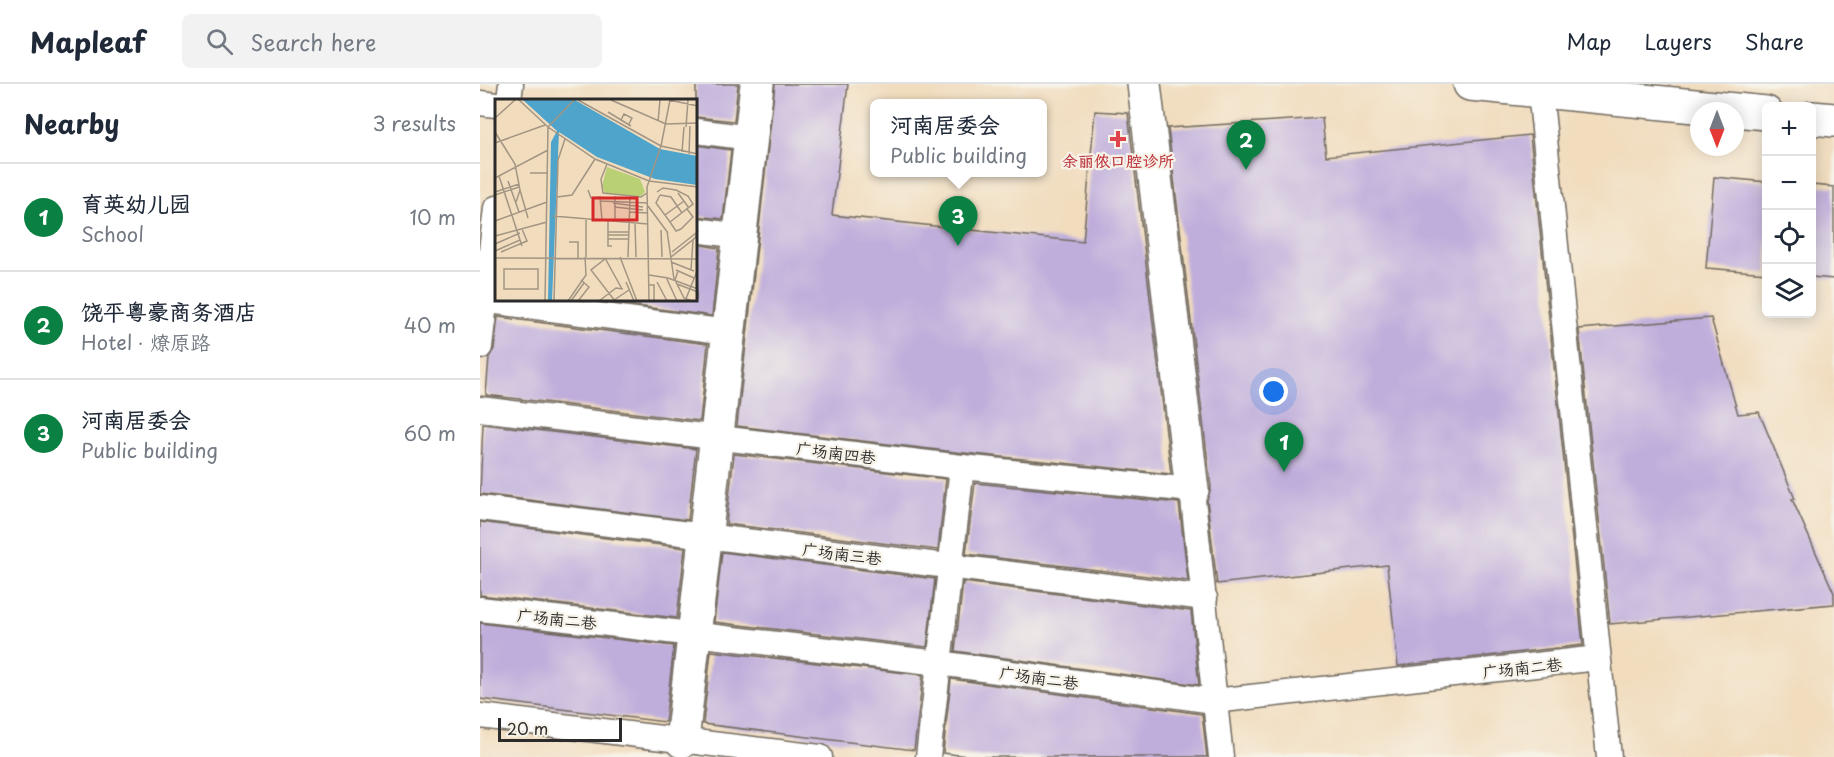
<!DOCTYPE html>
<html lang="en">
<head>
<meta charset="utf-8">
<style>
	body { margin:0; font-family:"Playpen Sans","LXGW WenKai TC",sans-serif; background:#f2f2f3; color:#1f2937 }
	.controls { position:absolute; right:18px; top:18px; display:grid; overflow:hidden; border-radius:9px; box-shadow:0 3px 15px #0003 }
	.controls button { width:54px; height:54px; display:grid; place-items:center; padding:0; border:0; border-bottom:2px solid #e0e1e3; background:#fff; color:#1f2937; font:30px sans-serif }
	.compass { position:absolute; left:1210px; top:18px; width:54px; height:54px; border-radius:50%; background:#fff; box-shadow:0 3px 15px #0003; rotate:180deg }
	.scale { position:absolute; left:18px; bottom:15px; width:124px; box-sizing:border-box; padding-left:6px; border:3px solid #2b2b2b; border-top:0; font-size:16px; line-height:21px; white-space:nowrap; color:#2b2b2b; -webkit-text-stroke:4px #f7f3e8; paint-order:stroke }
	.you { position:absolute; left:794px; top:308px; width:21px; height:21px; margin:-15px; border:4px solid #fff; border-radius:50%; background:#1a73e8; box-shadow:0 0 0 9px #1a73e833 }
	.badge { display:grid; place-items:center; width:39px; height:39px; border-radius:50%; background:#0b8043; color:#fff; font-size:20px; font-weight:700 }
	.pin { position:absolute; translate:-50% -50px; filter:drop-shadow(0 2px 3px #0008) }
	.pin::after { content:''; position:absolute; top:32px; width:21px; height:18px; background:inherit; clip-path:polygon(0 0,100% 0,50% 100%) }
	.popup { position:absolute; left:390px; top:15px; width:177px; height:78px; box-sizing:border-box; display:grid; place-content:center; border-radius:9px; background:#fff; filter:drop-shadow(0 2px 4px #0005); font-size:20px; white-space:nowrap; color:#747a83 }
	.popup b { font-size:22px; color:#1f2937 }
	.popup::after { content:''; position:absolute; left:50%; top:100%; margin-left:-12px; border:12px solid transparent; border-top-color:#fff }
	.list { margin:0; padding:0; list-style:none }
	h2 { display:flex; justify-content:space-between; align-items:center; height:78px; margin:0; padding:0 24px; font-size:26px }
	h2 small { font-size:20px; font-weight:400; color:#747a83 }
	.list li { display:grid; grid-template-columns:39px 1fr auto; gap:18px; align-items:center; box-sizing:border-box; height:108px; padding:0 24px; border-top:2px solid #e0e1e3 }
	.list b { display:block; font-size:22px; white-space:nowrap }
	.list p { margin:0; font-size:20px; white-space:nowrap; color:#747a83 }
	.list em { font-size:20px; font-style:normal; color:#747a83 }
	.icon { flex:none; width:33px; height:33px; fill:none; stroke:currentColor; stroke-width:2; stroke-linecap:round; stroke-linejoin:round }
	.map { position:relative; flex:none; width:1354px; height:673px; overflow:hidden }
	header { display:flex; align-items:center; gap:36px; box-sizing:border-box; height:84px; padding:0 30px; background:#fff; border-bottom:2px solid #e0e1e3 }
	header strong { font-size:28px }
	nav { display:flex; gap:33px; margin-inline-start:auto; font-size:21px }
	.search { width:420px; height:54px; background:#f2f2f3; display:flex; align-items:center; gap:15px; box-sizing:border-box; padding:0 21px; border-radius:9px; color:#747a83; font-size:22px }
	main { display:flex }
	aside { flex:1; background:#fff }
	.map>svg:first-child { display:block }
</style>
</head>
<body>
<header>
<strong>Mapleaf</strong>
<div class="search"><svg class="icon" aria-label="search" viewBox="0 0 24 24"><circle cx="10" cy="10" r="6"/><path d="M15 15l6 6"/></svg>Search here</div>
<nav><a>Map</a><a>Layers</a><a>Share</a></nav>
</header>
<main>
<aside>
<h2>Nearby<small>3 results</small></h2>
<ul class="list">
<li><span class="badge">1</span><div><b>育英幼儿园</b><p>School</p></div><em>10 m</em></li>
<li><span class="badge">2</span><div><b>饶平粤豪商务酒店</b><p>Hotel · 燎原路</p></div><em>40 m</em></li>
<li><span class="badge">3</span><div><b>河南居委会</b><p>Public building</p></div><em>60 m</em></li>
</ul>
</aside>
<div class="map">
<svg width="1354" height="673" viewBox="0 0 1354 673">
	<rect width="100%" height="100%" fill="#f7f3e8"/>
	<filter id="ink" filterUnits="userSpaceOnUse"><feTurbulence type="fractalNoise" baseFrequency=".0167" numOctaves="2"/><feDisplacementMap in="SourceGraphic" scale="12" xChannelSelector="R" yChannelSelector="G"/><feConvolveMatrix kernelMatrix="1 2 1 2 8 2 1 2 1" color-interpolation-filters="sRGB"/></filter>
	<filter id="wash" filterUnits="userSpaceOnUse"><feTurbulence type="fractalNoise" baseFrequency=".008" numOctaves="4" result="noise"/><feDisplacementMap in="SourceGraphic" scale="24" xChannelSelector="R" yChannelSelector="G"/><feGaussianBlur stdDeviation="1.35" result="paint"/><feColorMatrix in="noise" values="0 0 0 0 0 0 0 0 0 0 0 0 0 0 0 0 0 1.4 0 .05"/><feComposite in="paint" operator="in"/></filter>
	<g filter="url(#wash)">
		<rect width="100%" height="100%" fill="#f1dcbd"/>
		<g id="blocks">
			<g fill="#bfaedb">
				<path d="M216,0h42l-4,37 -38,-4z"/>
				<path d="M295,0h73l-16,131 251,27 12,-131 33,2 43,361 -207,-21 -227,-27z"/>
				<path d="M842,34l4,38 204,-21 53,510 -185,21 -11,-101 -170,19 -10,-84 4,-12 -43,-360z"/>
				<path d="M216,61l35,5 -8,69 -27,-3z"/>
				<path d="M1234,93l53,5v91l-61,-5z"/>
				<path d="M1332,101l22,2v92l-22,-2z"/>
				<path d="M216,160l23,4 -7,68 -121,-16h105z"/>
				<path d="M18,233l210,27 -8,77 -214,-26 3,-38 5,-8z"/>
				<path d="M1231,234l27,96 21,-2 36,87h-3l42,94v11l-224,20 -31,-295z"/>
				<path d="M3,340l213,25 -8,71 -208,-26z"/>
				<path d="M254,370l212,25 -8,71 -212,-26z"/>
				<path d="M495,399l204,20 9,78 -222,-27z"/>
				<path d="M0,438l205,26 -8,70 -197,-23z"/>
				<path d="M242,468l213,27 -8,68 -213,-25z"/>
				<path d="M483,498l228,29 8,74 -244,-34z"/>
				<path d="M0,539l194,23 -9,76 -185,-23z"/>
				<path d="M231,567l212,24 -9,75 -211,-26z"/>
				<path d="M471,595l251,35 5,43h-232l-32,-4z"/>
			</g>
		</g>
	</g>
	<g filter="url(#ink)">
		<use href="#blocks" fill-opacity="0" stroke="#70695e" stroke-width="1.5"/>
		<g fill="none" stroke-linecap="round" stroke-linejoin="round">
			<g stroke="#70695e" stroke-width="27">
				<g id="lane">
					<path d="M1060,7l69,666"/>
					<path d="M29,16l2,-16"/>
					<path d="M0,19l16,2"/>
					<path d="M216,47l55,7"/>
					<path d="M216,146l44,6"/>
					<path d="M0,216l248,32"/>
					<path d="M0,263l16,-139"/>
					<path d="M0,325l482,58 230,23 29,267"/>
					<path d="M0,424l725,90"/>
					<path d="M0,525l459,54 275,38 384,-43"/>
					<path d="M0,632l340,41"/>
					<path d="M448,673l34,-290"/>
				</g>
			</g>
			<g stroke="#70695e" stroke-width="36">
				<g id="street">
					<path d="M664,0l48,406"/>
					<path d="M202,657l75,-657"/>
				</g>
			</g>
			<g stroke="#70695e" stroke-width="36">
				<g id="secondary">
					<path d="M990,0l296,29"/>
					<path d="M1332,34l22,2"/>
				</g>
			</g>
			<use href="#lane" stroke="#fff" stroke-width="24"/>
			<use href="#street" stroke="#fff" stroke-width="33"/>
			<use href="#secondary" stroke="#fff" stroke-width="33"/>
		</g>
	</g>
	<path fill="#e0444e" stroke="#f7f3e8" stroke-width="2" d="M635 46h6v6h6v6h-6v6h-6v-6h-6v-6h6z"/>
	<g text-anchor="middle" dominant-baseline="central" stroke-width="4.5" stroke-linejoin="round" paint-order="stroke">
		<g font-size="16" font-weight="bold" fill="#be3a42" stroke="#f7f3e8">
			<text x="638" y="76">余丽侬口腔诊所</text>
		</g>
		<g font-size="16" fill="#2b2b2b" stroke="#f7f3e8">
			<text transform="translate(356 368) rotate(7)">广场南四巷</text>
			<text transform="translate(362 469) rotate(7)">广场南三巷</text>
			<text transform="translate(77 534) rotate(6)">广场南二巷</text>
			<text transform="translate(1042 583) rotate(-6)">广场南二巷</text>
			<text transform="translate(559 593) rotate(8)">广场南二巷</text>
		</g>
	</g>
	<g transform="translate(15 15)">
		<rect width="202" height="202" fill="#f1dcbd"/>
		<path d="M112,68l33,12 5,13 -5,5 -35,-4 -3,-7z" fill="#b9d075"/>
		<path d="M28,1h52l85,49 37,7v29l-42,-6 -58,-22 -38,-25 -7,169h-4l3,-159 6,-11z" fill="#4fa4cb"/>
		<path fill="none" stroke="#a29583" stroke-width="1.5" d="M24,1l29,27 47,32 54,22 49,6M83,1l83,46 37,8M116,1l55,24 32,-1M174,1l29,6M113,13l23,14M0,19l20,-18M126,21l3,-6 8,4 -3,6M163,23l2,-22M53,28l26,-27M191,28l2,-27M0,33l20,32 5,26M0,44l50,-18M187,53l2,-25M194,55l1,-28M112,65l-6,15 2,14 38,4 6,-4M35,74h18M4,77l23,70M0,79l53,-28M13,82l11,31M93,91l3,8 9,-1 2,23M0,93l24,-8M162,93l6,-4 13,2 12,6 5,8 -23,18 -14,-19 4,-8M183,94l11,15M0,96l24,-8M165,96l11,2 11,16M120,97v25M62,98l15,-2 23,-36M105,102l48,2M21,103l4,-12 8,28M118,104l30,4M153,107l20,27M119,108l29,3M134,113l19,1M170,116l19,-14M58,117l95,8M113,121v26h4M0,122l52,-19M175,123l6,9 5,-2 12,-12 -6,-8M140,124l1,34M166,131l1,27M172,132l7,48M113,133h20M113,136h20M0,137l52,-14M113,140h20M74,143h9v16M0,145l25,-11M0,152l25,-11M6,153l26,-11 -5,-12M177,153l24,-19M91,158v-39M125,158l17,44M133,158l2,-59M176,158l24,-19 3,-7M0,159l203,1M110,159l17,31M110,160l-14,11 24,31M176,163l23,9M9,170h34v20h-34zM181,171l18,8M196,171l2,-30M183,172l-3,9 9,18 8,3M154,176l19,3 30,11M171,178l11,24M131,183l8,19M162,183l10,19M182,185l21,8M154,186h5v16M119,201l15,-10M50,202l3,-174M59,202l4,-141 7,-21M73,202l18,-26 -1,-18M76,202l13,-18M83,202l11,-14 -8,-7M104,202l17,-13 7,1M154,202l-2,-114 14,-41 9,-46M190,202l13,-32"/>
		<path fill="#d62828" fill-opacity="0.15" stroke="#d62828" stroke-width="3" d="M98,99h44v22h-44z"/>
		<rect width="202" height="202" fill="none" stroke="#2b2b2b" stroke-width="3"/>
	</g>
</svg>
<div class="controls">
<button>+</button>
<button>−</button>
<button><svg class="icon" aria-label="locate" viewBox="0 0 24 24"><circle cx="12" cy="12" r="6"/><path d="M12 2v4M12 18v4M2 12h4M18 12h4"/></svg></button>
<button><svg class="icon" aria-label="layers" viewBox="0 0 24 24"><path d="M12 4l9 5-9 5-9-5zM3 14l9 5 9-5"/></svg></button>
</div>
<svg class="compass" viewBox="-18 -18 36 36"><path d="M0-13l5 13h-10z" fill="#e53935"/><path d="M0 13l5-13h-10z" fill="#747a83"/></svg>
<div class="scale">20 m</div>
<div class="you"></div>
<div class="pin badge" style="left:804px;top:388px">1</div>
<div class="pin badge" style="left:766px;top:86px">2</div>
<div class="pin badge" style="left:478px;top:162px">3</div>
<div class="popup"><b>河南居委会</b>Public building</div>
</div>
</main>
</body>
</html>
